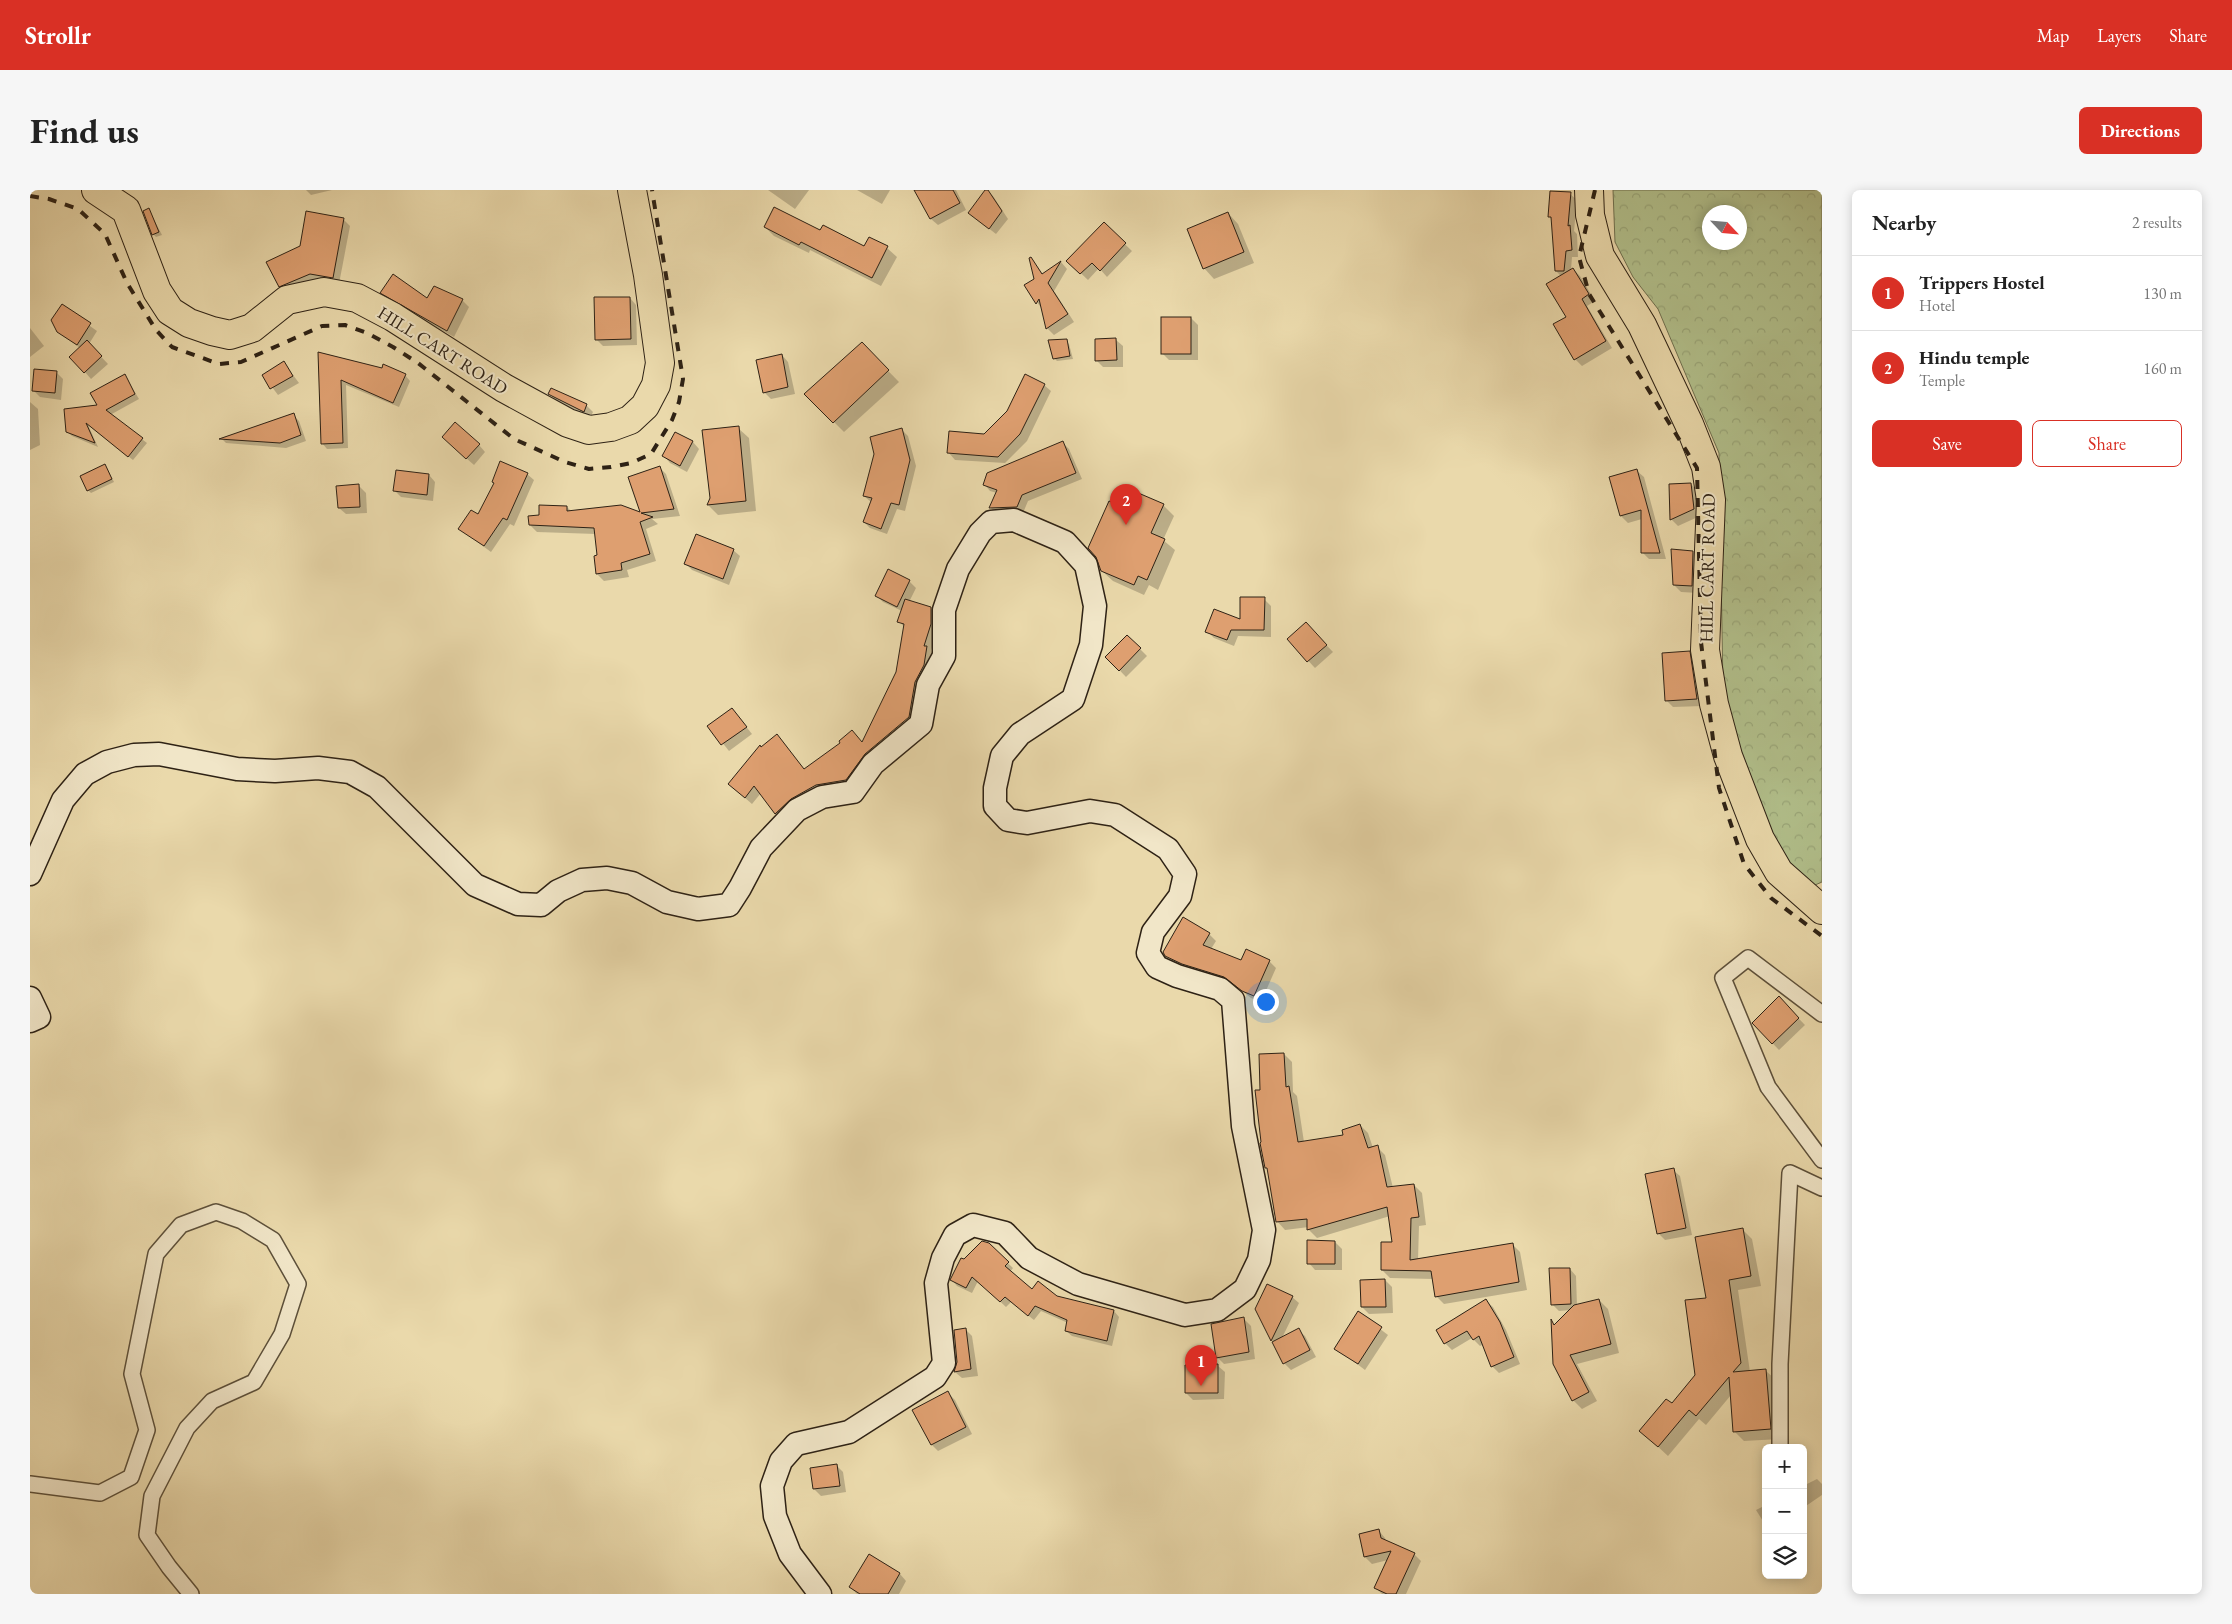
<!DOCTYPE html>
<html lang="en">
<head>
<meta charset="utf-8">
<style>
	body { margin:0; font-family:"EB Garamond",serif; background:#f6f6f6; color:#222 }
	.controls { position:absolute; right:15px; bottom:15px; display:grid; overflow:hidden; border-radius:8px; box-shadow:0 2px 12px #0003 }
	.controls button { width:45px; height:45px; display:grid; place-items:center; padding:0; border:0; border-bottom:1px solid #e0e0e0; background:#fff; color:#222; font:25px sans-serif }
	.compass { position:absolute; left:1672px; top:15px; width:45px; height:45px; border-radius:50%; background:#fff; box-shadow:0 2px 12px #0003; rotate:116deg }
	.you { position:absolute; left:1235px; top:811px; width:18px; height:18px; margin:-12px; border:4px solid #fff; border-radius:50%; background:#1a73e8; box-shadow:0 0 0 8px #1a73e833 }
	.badge { display:grid; place-items:center; width:32px; height:32px; border-radius:50%; background:#d93025; color:#fff; font-size:16px; font-weight:700 }
	.pin { position:absolute; translate:-50% -41px; filter:drop-shadow(0 1px 2px #0008) }
	.pin::after { content:''; position:absolute; top:26px; width:18px; height:15px; background:inherit; clip-path:polygon(0 0,100% 0,50% 100%) }
	.list { margin:0; padding:0; list-style:none }
	h2 { display:flex; justify-content:space-between; align-items:center; height:65px; margin:0; padding:0 20px; font-size:21px }
	h2 small { font-size:16px; font-weight:400; color:#767676 }
	.list li { display:grid; grid-template-columns:32px 1fr auto; gap:15px; align-items:center; box-sizing:border-box; height:75px; padding:0 20px; border-top:1px solid #e0e0e0 }
	.list b { display:block; font-size:19px; white-space:nowrap }
	.list p { margin:0; font-size:16px; white-space:nowrap; color:#767676 }
	.list em { font-size:16px; font-style:normal; color:#767676 }
	.actions { display:flex; gap:10px; padding:15px 20px }
	.actions a { flex:1; padding:11px 0; border:1px solid #d93025; border-radius:8px; text-align:center; font-size:18px; color:#d93025 }
	.actions .main { background:#d93025; color:#fff }
	.icon { flex:none; width:28px; height:28px; fill:none; stroke:currentColor; stroke-width:2; stroke-linecap:round; stroke-linejoin:round }
	.map { position:relative; flex:none; width:1792px; height:1404px; overflow:hidden; border-radius:8px }
	header { display:flex; align-items:center; gap:30px; box-sizing:border-box; height:70px; padding:0 25px; background:#d93025; color:#fff }
	header strong { font-size:24px }
	nav { display:flex; gap:28px; margin-inline-start:auto; font-size:18px }
	.intro { display:flex; align-items:center; justify-content:space-between; box-sizing:border-box; height:120px; padding:0 30px }
	h1 { margin:0; font-size:35px }
	.button { padding:12px 22px; border-radius:8px; background:#d93025; color:#fff; font-size:18px; font-weight:700 }
	main { display:flex; gap:30px; padding:0 30px }
	aside { flex:1; background:#fff; border-radius:8px; box-shadow:0 2px 12px #0003 }
	.map>svg:first-child { display:block }
</style>
</head>
<body>
<header>
<strong>Strollr</strong>
<nav><a>Map</a><a>Layers</a><a>Share</a></nav>
</header>
<div class="intro"><h1>Find us</h1><a class="button">Directions</a></div>
<main>
<div class="map">
<svg width="1792" height="1404" viewBox="0 0 1792 1404">
	<defs>
		<pattern id="forest-crowns" width="20" height="18" patternUnits="userSpaceOnUse" patternTransform="scale(1.25)"><rect width="20" height="18" fill="#b2c08c"/><path d="M2 6a3 3 0 1 1 6 0M12 15a3 3 0 1 1 6 0" fill="none" stroke="#99a578"/></pattern>
	</defs>
	<rect width="100%" height="100%" fill="#ead9ab"/>
	<filter id="stains"><feTurbulence type="fractalNoise" baseFrequency=".004" numOctaves="4"/><feColorMatrix values="0 0 0 0 .2 0 0 0 0 .09 0 0 0 0 .02 0 0 0 .5 -.17"/></filter>
	<radialGradient id="worn" r=".72"><stop offset=".6" stop-color="#630" stop-opacity="0"/><stop offset="1" stop-color="#630" stop-opacity=".3"/></radialGradient>
	<path fill="url(#forest-crowns)" stroke="#707150" fill-rule="evenodd" d="M1583,0h209v692l-7,3 -27,-24 -15,-23 -36,-79 -14,-71 -4,-235 -61,-144 -25,-32 -18,-35zM1680,22h30v30h-30z"/>
	<g fill="#0003">
		<path d="M276,0h26l-21,5z"/>
		<path d="M738,0h41l-14,19z"/>
		<path d="M827,0h33l-8,14z"/>
		<path d="M885,0h41l10,20 -28,15 -7,-6z"/>
		<path d="M956,0l7,6 15,23 -12,15 -27,-21z"/>
		<path d="M1540,4l7,6 -3,31 3,3 1,23h-6l-1,13 2,-1 7,7 15,25 -8,5 25,42 -30,18 -7,-7 -20,-34 13,-8 -7,-41 -5,-5 -4,-51 -3,-4z"/>
		<path d="M119,20l13,25 -6,2 -3,-3z"/>
		<path d="M1198,23l10,11 16,39 -40,16 -10,-11z"/>
		<path d="M313,29l7,7 -11,58 -53,9 -6,-7z"/>
		<path d="M1074,34l28,27 -25,26 -8,-9 -11,12 -20,-19z"/>
		<path d="M735,37l55,5 45,16h22l10,9 -16,29 -71,-36 -1,3 -35,-17z"/>
		<path d="M1001,69l12,15 18,-12 6,7 -13,22 20,31 -20,13 -7,-7 -5,-19 -17,-23 10,-7z"/>
		<path d="M352,102l45,8h35l7,7 -15,30 -66,-38z"/>
		<path d="M600,108l6,7 1,40 -34,1 -7,-7z"/>
		<path d="M32,116l35,25 -8,13 19,20 -17,15 -6,-7 -5,-24 -22,-17z"/>
		<path d="M1161,128l7,7v35h-29l-7,-7z"/>
		<path d="M0,138l14,18 -14,11z"/>
		<path d="M1086,150l7,6v21h-20l-7,-7z"/>
		<path d="M1036,151l3,3 4,15 -16,2 -3,-3z"/>
		<path d="M832,154l37,38 -55,50 -38,-38z"/>
		<path d="M289,164l86,21 5,6 -11,26 -53,-22 2,63 -21,1 -5,-6z"/>
		<path d="M752,165l6,7 7,32 -24,5 -7,-7z"/>
		<path d="M254,173l15,20 -21,12 -15,-20z"/>
		<path d="M26,182l7,7 -2,21 -21,-3 -7,-7z"/>
		<path d="M95,186l14,23 -29,16 37,28 -14,17 -45,-35 10,22 -26,-11 -5,-5 32,-24z"/>
		<path d="M1014,195l7,6 -24,50 -22,22 -50,-3 -6,-7 36,-17z"/>
		<path d="M520,204l36,11 7,7 -3,6 -34,-17z"/>
		<path d="M0,212l8,7 2,36 -10,5z"/>
		<path d="M263,225l6,6 7,20 -20,7 -60,-5 -5,-5z"/>
		<path d="M708,238l11,10 7,73 -38,4 -10,-10z"/>
		<path d="M872,240l6,6 8,30 -11,45 -8,-2 -10,25 -17,-6 -6,-6 7,-20 -7,-6z"/>
		<path d="M646,243l17,9 6,7 -12,23 -17,-9 -6,-7z"/>
		<path d="M1033,253l6,6 13,30 -54,22 -5,12 -27,1 -5,-6 6,-15 -7,-2 -6,-7z"/>
		<path d="M420,254l29,1 6,7 -11,13z"/>
		<path d="M75,275l9,17 -23,11 -3,-3z"/>
		<path d="M629,277l7,7 14,42 -28,3 6,5 -12,5 10,32 -29,9 2,7 -25,4 -7,-7 -2,-17 4,-1 -3,-22 -59,-2 -7,-7 10,-9 27,-9 5,5 70,3 -13,-37z"/>
		<path d="M1607,281l7,6 22,82h-17l-6,-6 -1,-34 -14,4 -7,-7 -10,-38z"/>
		<path d="M497,284l7,6 -20,46 -4,-2 -19,28 -31,-23 18,-13z"/>
		<path d="M399,285l6,7 -2,19 -32,-4 -7,-7z"/>
		<path d="M1661,294l6,7 3,25 -22,10 -6,-6 -2,-35z"/>
		<path d="M329,296l7,7 1,20 -21,1 -7,-6z"/>
		<path d="M1133,315l11,11 -11,24 12,10 -17,40 -9,-5 -5,10 -31,-14 -11,-10 -5,-15 32,-46z"/>
		<path d="M703,360l7,6 -11,29 -37,-15 -7,-7z"/>
		<path d="M1663,362l7,7 -2,34 -17,-1 -7,-7z"/>
		<path d="M879,391l7,7 -7,14 22,6 7,7 -1,16 -6,20 2,3 -17,68 -64,64 -69,33 -22,-26 -9,11 -23,-20 32,-36 16,-12 28,34 57,-27 35,-71 8,-44 -6,-7 3,-10 -19,-9 -7,-7z"/>
		<path d="M1234,409l7,7v31l-33,-1 -4,10 -20,-8 -7,-7 34,-10z"/>
		<path d="M1282,440l21,22 -18,16 -27,-29z"/>
		<path d="M1097,446l20,20 -21,21 -19,-20z"/>
		<path d="M1659,463l7,6 7,47 -30,1 -7,-7z"/>
		<path d="M702,519l20,25 -23,17 -20,-25z"/>
		<path d="M1179,744l7,7 -5,8 31,12h27l7,7 -15,34 -10,-4 -19,-15 -42,-13 -16,-8 -8,-7z"/>
		<path d="M1749,808l26,27 -26,25 -26,-27z"/>
		<path d="M1254,864l8,8 1,30 4,4 7,46 41,-6 15,-11 8,8 5,15 4,-1 8,8 8,33 21,-3 8,8 4,32 -7,1 -1,34 94,-16 8,8 7,38 -83,14 -8,-8 -3,-17 -43,-1 -8,-8 11,-27 -3,-27 -73,22 -8,-8v-3l-24,3 -8,-9 -8,-51 -3,-3 -5,-76z"/>
		<path d="M1643,980l7,6 12,59 -27,5 -7,-7z"/>
		<path d="M1712,1039l10,10 9,47 -23,4 12,82 16,-1 10,9 4,59 -36,2 -10,-10 -3,-36 -25,30 -7,-6 -31,37 -27,-25 31,-26 25,-30 11,-76z"/>
		<path d="M1305,1052l7,7v21h-27l-6,-7z"/>
		<path d="M958,1054l25,24 -3,4 22,19 82,20 5,6 -7,29 -40,-10 -6,-5 2,-8 -27,-12 -7,9 -23,-18 -5,5 -28,-26 -6,12 -15,-7 -5,-6 12,-19z"/>
		<path d="M1540,1079l6,7 1,30 22,-6 9,9 11,44 -42,11 20,37 -15,8 -9,-9 -21,-77 3,2 16,-15 -12,1 -7,-7z"/>
		<path d="M1355,1090l7,7 1,26 -24,1 -7,-7z"/>
		<path d="M1262,1107l7,6 -17,35 16,-8 7,6 11,21 -25,13 -7,-7 -28,-54z"/>
		<path d="M1456,1111l7,6 13,23 14,34 -21,9 -7,-7 -8,-22 -4,2 -8,-8 -20,12 -7,-7z"/>
		<path d="M1329,1123l29,22 -23,35 -29,-22z"/>
		<path d="M1214,1129l7,7 4,33 -31,5 -7,-7z"/>
		<path d="M935,1139l7,7 6,40 -16,2 -7,-6z"/>
		<path d="M1188,1176l7,6 -1,27 -31,1 -7,-7z"/>
		<path d="M918,1203l7,7 17,34 -34,17 -6,-6z"/>
		<path d="M806,1275l7,7 3,20 -25,4 -7,-7z"/>
		<path d="M1787,1289l5,5v11l-19,13v-22z"/>
		<path d="M1736,1315v21l-10,-16z"/>
		<path d="M1349,1341l6,7 1,4 28,12 7,7 -15,33h-24l-6,-6 12,-28 -16,4 -7,-7 -4,-22z"/>
		<path d="M839,1366l31,18 6,7 -7,13h-42l-7,-7z"/>
	</g>
	<g fill="#de9f70" stroke="#2e2215">
		<path d="M884,0h39l7,13 -30,16z"/>
		<path d="M955,0h3l14,21 -13,18 -21,-16z"/>
		<path d="M1520,1l21,1 -3,34 2,-1 2,25 -6,1 -2,20h-9l-4,-54h-3z"/>
		<path d="M744,17l46,23 3,-5 41,21 5,-9 19,9 -16,32 -71,-36 -2,3 -35,-18z"/>
		<path d="M119,18l10,24 -7,3 -9,-24z"/>
		<path d="M276,21l38,7 -11,60 -23,-4 -31,13 -13,-25 34,-16z"/>
		<path d="M1198,22l16,40 -41,17 -16,-40z"/>
		<path d="M1074,32l22,21 -26,28 -8,-8 -12,11 -14,-13z"/>
		<path d="M1001,67l11,17 19,-13 -13,22 20,31 -22,15 -7,-30 -3,5 -12,-19 10,-6 -5,-21z"/>
		<path d="M1543,78l16,26 -7,5 24,42 -32,19 -21,-36 13,-7 -20,-33z"/>
		<path d="M363,84l34,24 7,-12 29,13 -16,32 -67,-38z"/>
		<path d="M564,107h36l1,42 -36,1z"/>
		<path d="M32,114l29,19 -14,22 -20,-13 -6,-12z"/>
		<rect x="1131" y="127" width="30" height="37"/>
		<path d="M1086,148l1,22 -22,1v-22z"/>
		<path d="M1037,149l3,17 -17,3 -5,-19z"/>
		<path d="M57,150l15,16 -18,17 -15,-16z"/>
		<path d="M832,152l27,28 -56,53 -29,-29z"/>
		<path d="M288,162l64,16 1,-4 23,10 -13,29 -52,-23 2,63 -22,1z"/>
		<path d="M752,164l6,33 -25,6 -7,-33z"/>
		<path d="M254,171l9,15 -23,13 -8,-14z"/>
		<path d="M4,179l23,2 -2,22 -23,-2z"/>
		<path d="M95,184l10,20 -29,16 37,28 -15,19 -42,-34 9,20 -29,-11 -2,-23 33,-4 -7,-12z"/>
		<path d="M995,184l20,10 -25,50 -22,23 -51,-4 2,-22 35,3 23,-23z"/>
		<path d="M521,198l36,16 -3,8 -36,-18z"/>
		<path d="M264,223l7,22 -21,8 -61,-4z"/>
		<path d="M425,232l25,22 -14,15 -24,-22z"/>
		<path d="M709,236l7,75 -39,4 3,-7 -8,-68z"/>
		<path d="M872,238l8,32 -11,45 -8,-2 -10,26 -18,-7 9,-24 -9,-2 11,-42 -4,-17z"/>
		<path d="M645,242l18,9 -13,25 -18,-10z"/>
		<path d="M1033,251l13,32 -54,22 -5,12 -28,1 8,-18 -14,-5 4,-12z"/>
		<path d="M470,271l28,12 -21,47 -4,-2 -19,28 -26,-17 13,-19 7,4 16,-31 -2,-1z"/>
		<path d="M75,274l7,15 -25,12 -7,-15z"/>
		<path d="M630,276l14,43 -33,4 12,4 -13,5 10,32 -29,9 1,7 -26,4 -2,-18 3,-1 -3,-27 -65,-3 -1,-9 11,-1v-10l28,1v5l54,-6 19,7 -12,-35z"/>
		<path d="M1607,279l11,40 12,44h-19v-43l-21,6 -11,-39z"/>
		<path d="M366,280l33,4 -2,21 -34,-4z"/>
		<path d="M1661,293l3,26 -24,11 -1,-36z"/>
		<path d="M329,294l1,23 -22,1 -2,-22z"/>
		<path d="M1106,302l28,12 -13,29 14,6 -18,41 -9,-4 -4,9 -33,-14 -5,-14 -8,-9 21,-47 20,8z"/>
		<path d="M666,344l38,15 -11,30 -39,-15z"/>
		<path d="M1641,359l22,2 -1,35 -19,-1z"/>
		<path d="M858,379l22,11 -13,27 -22,-11z"/>
		<path d="M1210,407h25l-1,33h-33l-4,10 -22,-8 9,-23 26,10z"/>
		<path d="M875,409l26,8v17l-7,22h3l-3,19 -9,17 -6,35 -44,37 -19,26 -30,5 -25,14 -16,15 -21,-28 -9,12 -17,-14 32,-39 1,2 16,-13 27,35 36,-26 -1,-2 13,-11 10,12 34,-70 8,-48 -7,-2z"/>
		<path d="M1276,432l21,23 -20,17 -20,-23z"/>
		<path d="M1097,445l14,13 -22,23 -14,-14z"/>
		<path d="M1660,461l7,48 -32,2 -3,-48z"/>
		<path d="M702,518l15,19 -26,18 -14,-19z"/>
		<path d="M1153,727l27,16 -7,12 38,15 5,-11 24,11 -16,36 -12,-5 -18,-14 -42,-13 -17,-8 -2,-4z"/>
		<path d="M1749,806l20,22 -27,26 -20,-21z"/>
		<path d="M1254,863l2,34 3,-1 9,56 45,-7 -1,-5 18,-6 8,24 10,-3 9,42 27,-3 5,33 -8,1 -1,42 103,-17 6,39 -84,15 -4,-26 -50,-1v-28h11l-5,-35 -80,23v-11l-31,3 -9,-54h-2l-5,-25 1,-1 -6,-52h5l-1,-36z"/>
		<path d="M1644,978l12,60 -29,6 -12,-60z"/>
		<path d="M1713,1038l8,48 -22,4 12,83 -8,9 33,-3 5,60 -38,3 -4,-55 -33,39 -7,-6 -31,37 -19,-16 27,-32 6,4 23,-28 -10,-75 21,-2 -11,-61z"/>
		<path d="M1277,1050l28,1v23h-28z"/>
		<path d="M952,1051l7,2 20,19 -4,4 27,23 6,-8 19,15 57,14 -7,31 -42,-10 2,-11 -32,-14 -7,10 -23,-19 -5,5 -28,-25 -6,11 -16,-8 11,-22 3,1z"/>
		<path d="M1519,1078h21l1,36 -20,1z"/>
		<path d="M1355,1089l1,28h-25l-1,-27z"/>
		<path d="M1237,1094l26,12 -22,45 -16,-32z"/>
		<path d="M1456,1109l14,23 14,35 -23,10 -12,-31 -6,4 -6,-9 -23,13 -8,-14z"/>
		<path d="M1569,1109l12,45 -41,11 19,37 -17,9 -19,-37 -2,-45 3,6 20,-20z"/>
		<path d="M1328,1121l24,16 -24,37 -24,-15z"/>
		<path d="M1214,1127l5,35 -33,6 -5,-34z"/>
		<path d="M936,1138l5,41 -17,3 3,-10 -3,-32z"/>
		<path d="M1269,1138l11,22 -27,14 -11,-22z"/>
		<path d="M1188,1174v29h-33v-28z"/>
		<path d="M918,1201l18,36 -35,18 -19,-35z"/>
		<path d="M807,1274l3,22 -27,3 -3,-21z"/>
		<path d="M1349,1339l2,9 34,15 -19,41h-9l-13,-6 17,-37 -27,6 -5,-23z"/>
		<path d="M839,1364l31,19 -12,21h-28l-11,-7z"/>
	</g>
	<g fill="none" stroke-linecap="round" stroke-linejoin="round">
		<g stroke="#5d503a" stroke-width="18">
			<g id="street">
				<path d="M1792,824l-74,-56 -25,20 45,109 54,73"/>
				<path d="M1750,1258v-84l10,-191 32,15"/>
				<path d="M0,1294l70,9 31,-16 16,-47 -15,-56 24,-120 25,-29 35,-13 26,9 31,19 25,44 -16,50 -28,48 -42,19 -25,27 -35,68 -5,39 22,32 22,27"/>
			</g>
		</g>
		<g stroke="#2e2215" stroke-width="25">
			<g id="secondary">
				<path d="M0,684l33,-74 22,-26 22,-12 27,-7 25,-1 78,15 38,2 43,-3 32,4 27,15 98,98 43,19 23,1 17,-14 24,-11 25,-2 25,5 35,19 31,7 31,-4 11,-17 21,-40 36,-38 25,-13 31,-5 20,-28 48,-40 7,-39 16,-29v-46l14,-41 22,-36 11,-11 23,-2 51,22 21,23 9,41 -4,39 -18,54 -53,35 -18,22 -7,32v18l13,14 19,3 63,-12 25,4 53,34 17,25 -5,22 -27,36 -5,21 9,14 20,9 43,13 13,11 10,126 21,104 -5,30 -14,29 -28,21 -32,5 -107,-31 -49,-26 -24,-25 -32,-8 -18,10 -12,23 -7,25 8,80 -9,14 -86,55 -53,12 -15,17 -9,25 3,30 15,38 30,40"/>
				<path d="M0,808l9,19 -9,4"/>
			</g>
		</g>
		<g stroke="#2e2215" stroke-width="30">
			<g id="highway">
				<path d="M66,0l30,20 31,81 13,20 19,12 23,8 18,4 22,-7 35,-28 37,-8 33,6 36,19 111,71 64,35 21,7 22,-3 19,-7 15,-14 11,-21 4,-22 -12,-88 -16,-85"/>
				<path d="M1559,0l1,25 10,41 42,69 47,99 17,43 5,33 -6,150 9,54 14,52 32,83 19,33 43,38"/>
			</g>
		</g>
		<use href="#street" stroke="#f1e6c8" stroke-width="15"/>
		<use href="#secondary" stroke="#f1e6c8" stroke-width="22"/>
		<use href="#highway" stroke="#ead9ab" stroke-width="28"/>
		<g stroke="#2e2215" stroke-width="4" stroke-dasharray="9 9" stroke-linecap="butt">
			<path d="M1565,0l-16,67 10,37 108,174 4,174 18,146 25,76 27,34 51,38"/>
			<path d="M0,6l19,3 29,10 27,25 22,49 29,47 16,17 47,17 22,-2 81,-36 23,-1 22,8 26,14 25,16 96,76 51,23 24,7 22,-2 20,-4 20,-9 21,-34 7,-18 4,-23 -31,-189"/>
		</g>
	</g>
	<g text-anchor="middle" dominant-baseline="central" stroke-width="4" stroke-linejoin="round" paint-order="stroke">
		<g font-size="18" fill="#2e2215" stroke="#f1e6c8">
			<text transform="translate(413 160) rotate(32)">HILL CART ROAD</text>
			<text transform="translate(1677 378) rotate(-89)">HILL CART ROAD</text>
		</g>
	</g>
	<rect width="100%" height="100%" filter="url(#stains)"/>
	<rect width="100%" height="100%" fill="url(#worn)"/>
</svg>
<div class="controls">
<button>+</button>
<button>−</button>
<button><svg class="icon" aria-label="layers" viewBox="0 0 24 24"><path d="M12 4l9 5-9 5-9-5zM3 14l9 5 9-5"/></svg></button>
</div>
<svg class="compass" viewBox="-18 -18 36 36"><path d="M0-13l5 13h-10z" fill="#e53935"/><path d="M0 13l5-13h-10z" fill="#767676"/></svg>
<div class="you"></div>
<div class="pin badge" style="left:1171px;top:1196px">1</div>
<div class="pin badge" style="left:1096px;top:335px">2</div>
</div>
<aside>
<h2>Nearby<small>2 results</small></h2>
<ul class="list">
<li><span class="badge">1</span><div><b>Trippers Hostel</b><p>Hotel</p></div><em>130 m</em></li>
<li><span class="badge">2</span><div><b>Hindu temple</b><p>Temple</p></div><em>160 m</em></li>
</ul>
<div class="actions"><a class="main">Save</a><a>Share</a></div>
</aside>
</main>
</body>
</html>
